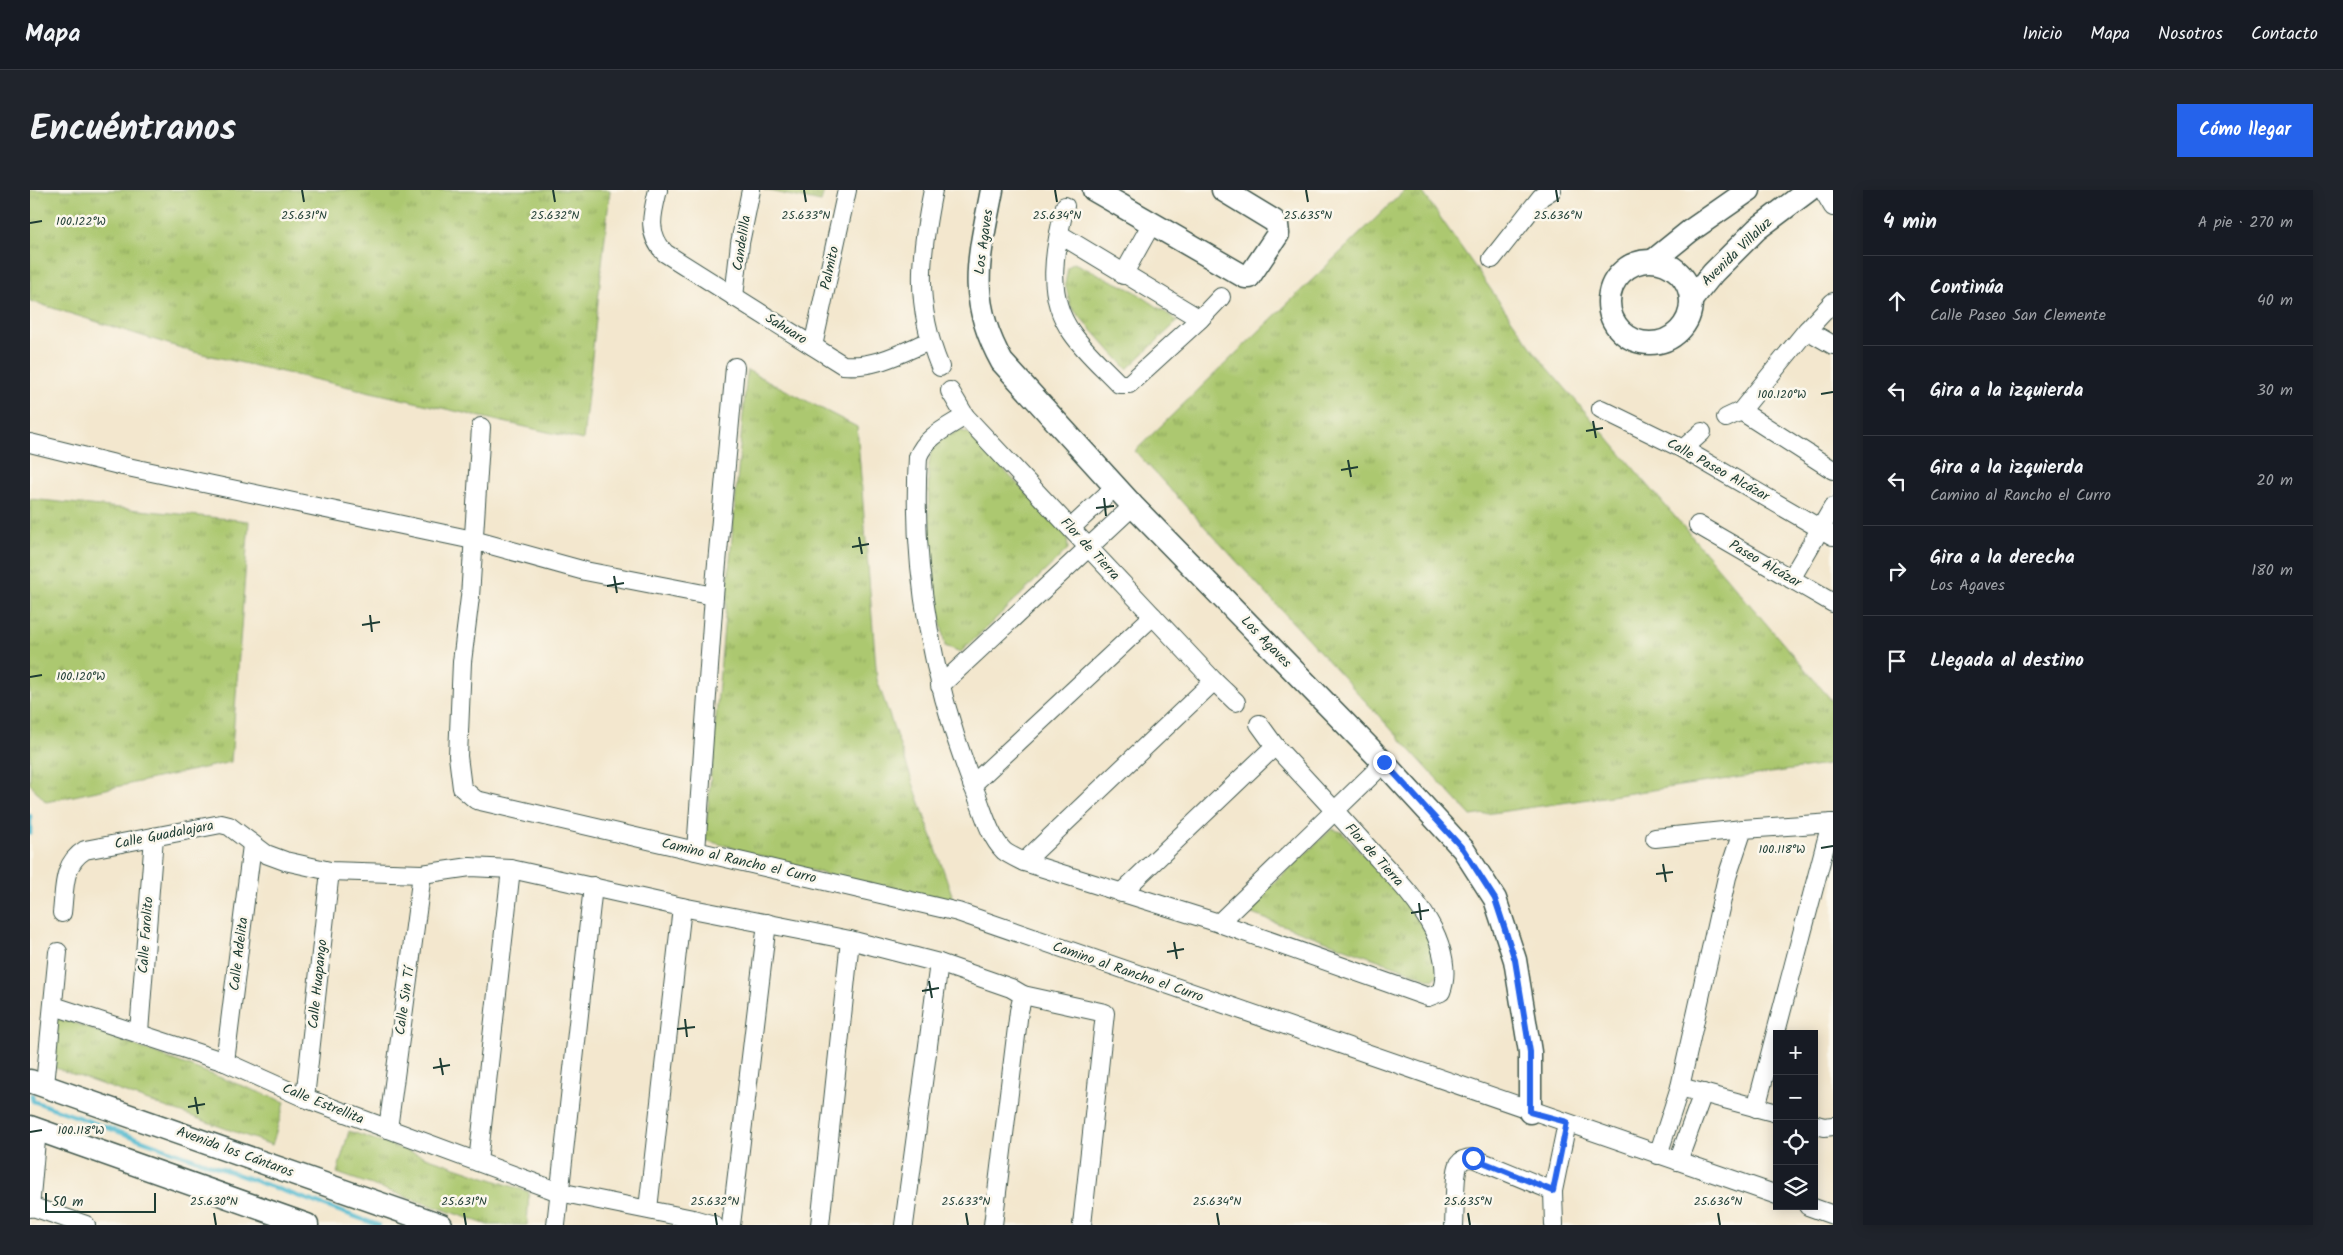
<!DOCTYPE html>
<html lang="es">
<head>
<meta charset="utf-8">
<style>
	body { margin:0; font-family:Kalam,sans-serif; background:#20242c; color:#f1f3f6 }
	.controls { position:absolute; right:15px; bottom:15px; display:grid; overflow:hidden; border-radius:0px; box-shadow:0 2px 12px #0003 }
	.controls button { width:45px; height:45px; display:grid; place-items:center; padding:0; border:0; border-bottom:1px solid #363941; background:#171b24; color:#f1f3f6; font:25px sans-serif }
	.scale { position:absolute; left:15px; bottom:12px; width:111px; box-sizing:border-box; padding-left:5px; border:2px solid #1f3d34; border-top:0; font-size:14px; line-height:18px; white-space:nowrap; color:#1f3d34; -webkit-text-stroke:4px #fbf7ec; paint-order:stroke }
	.stop { position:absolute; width:15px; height:15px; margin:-11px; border:4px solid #2563eb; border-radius:50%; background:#fff }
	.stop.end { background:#2563eb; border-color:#fff; box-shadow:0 1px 5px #0008 }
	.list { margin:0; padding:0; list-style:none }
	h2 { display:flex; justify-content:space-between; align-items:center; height:65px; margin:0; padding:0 20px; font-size:21px }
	h2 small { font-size:16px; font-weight:400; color:#9ea1a6 }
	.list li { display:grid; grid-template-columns:32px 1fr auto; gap:15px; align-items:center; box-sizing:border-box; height:90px; padding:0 20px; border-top:1px solid #363941 }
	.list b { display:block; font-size:19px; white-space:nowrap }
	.list p { margin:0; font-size:16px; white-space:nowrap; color:#9ea1a6 }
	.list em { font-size:16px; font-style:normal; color:#9ea1a6 }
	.icon { flex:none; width:28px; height:28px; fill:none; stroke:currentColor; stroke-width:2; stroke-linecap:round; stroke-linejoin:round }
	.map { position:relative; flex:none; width:1803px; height:1035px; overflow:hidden; border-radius:0px }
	header { display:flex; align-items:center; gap:30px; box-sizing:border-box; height:70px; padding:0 25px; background:#171b24; border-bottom:1px solid #363941 }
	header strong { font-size:24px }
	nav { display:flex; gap:28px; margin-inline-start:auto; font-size:18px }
	.intro { display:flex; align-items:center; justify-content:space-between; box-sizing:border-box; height:120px; padding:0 30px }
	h1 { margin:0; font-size:35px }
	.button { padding:12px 22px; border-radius:0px; background:#2563eb; color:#fff; font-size:18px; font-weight:700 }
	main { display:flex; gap:30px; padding:0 30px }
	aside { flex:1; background:#171b24; border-radius:0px; box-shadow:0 2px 12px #0003 }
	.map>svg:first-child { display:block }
</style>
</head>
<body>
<header>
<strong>Mapa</strong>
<nav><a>Inicio</a><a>Mapa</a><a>Nosotros</a><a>Contacto</a></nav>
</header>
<div class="intro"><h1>Encuéntranos</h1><a class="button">Cómo llegar</a></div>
<main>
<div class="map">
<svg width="1803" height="1035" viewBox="0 0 1803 1035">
	<defs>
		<pattern id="grass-tufts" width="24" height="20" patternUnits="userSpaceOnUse" patternTransform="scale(1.25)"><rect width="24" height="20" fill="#acc86f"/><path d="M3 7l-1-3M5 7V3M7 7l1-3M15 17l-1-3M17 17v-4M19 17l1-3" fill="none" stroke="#8ba45c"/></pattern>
	</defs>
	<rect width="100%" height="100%" fill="#fbf7ec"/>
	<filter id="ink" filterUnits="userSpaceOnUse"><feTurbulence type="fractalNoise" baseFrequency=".02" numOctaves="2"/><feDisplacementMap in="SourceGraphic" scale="10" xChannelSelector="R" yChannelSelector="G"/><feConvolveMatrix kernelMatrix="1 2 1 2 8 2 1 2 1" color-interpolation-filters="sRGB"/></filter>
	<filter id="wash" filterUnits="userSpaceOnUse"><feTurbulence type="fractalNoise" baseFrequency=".0096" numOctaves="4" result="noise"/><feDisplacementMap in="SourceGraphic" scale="20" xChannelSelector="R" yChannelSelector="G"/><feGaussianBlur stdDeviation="1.12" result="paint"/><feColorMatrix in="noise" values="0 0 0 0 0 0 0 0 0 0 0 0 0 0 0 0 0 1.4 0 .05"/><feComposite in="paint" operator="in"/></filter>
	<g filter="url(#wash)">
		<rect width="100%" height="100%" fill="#f3e7ce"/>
		<g fill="url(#grass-tufts)" stroke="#668252">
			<path d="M0,0h580l-27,250 -389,-88 -164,-51z"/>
			<path d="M734,0h60l-3,12z"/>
			<path d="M1375,0h16l115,164 297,348v62l-362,52 -336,-365z"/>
			<path d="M1044,73l60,28 44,30 -51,48 -56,-62 -6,-23 3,-17z"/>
			<path d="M717,180l110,57 20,253 81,232 -253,-72z"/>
			<path d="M929,240l9,3 99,102 1,14 -107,103 -16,-6 -15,-89 -2,-87 4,-25z"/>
			<path d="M0,309l219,22 -18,241 -185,40 -16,-18z"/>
			<path d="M1302,639l10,3 60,64 25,37 13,40 -7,7 -181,-66 -1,-10z"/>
			<path d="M26,826l229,86 -13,43 -222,-79z"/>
			<path d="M319,941l180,61 -2,33h-39l-151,-52z"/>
		</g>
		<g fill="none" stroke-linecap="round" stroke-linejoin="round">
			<g stroke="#51b9cf" stroke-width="4.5">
				<path d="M0,626v17"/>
				<path d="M2,905l1,6 345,124"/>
			</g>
		</g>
	</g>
	<g filter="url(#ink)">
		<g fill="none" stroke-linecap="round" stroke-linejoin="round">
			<g stroke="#3f564b" stroke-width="20">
				<g id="minor">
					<path d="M628,0c-6,24 -12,43 7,63l178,112c32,3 58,-12 86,-24"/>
					<path d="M903,0c-13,65 -19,114 7,177"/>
					<path d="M1793,0l10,17"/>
					<path d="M1035,16c-10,43 -21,89 7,127 13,19 32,35 47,51h10l71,-65 21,-22"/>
					<path d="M1029,44l141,85"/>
					<path d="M1462,69l49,-62 11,-7"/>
					<path d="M1093,85l29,-52"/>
					<path d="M704,107l6,-54 11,-53"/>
					<path d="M1777,140l26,15"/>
					<path d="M783,156l34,-156"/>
					<path d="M920,201l15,25 249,265 22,21"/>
					<path d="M1571,219l82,40 150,87"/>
					<path d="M1711,221l92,59"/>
					<path d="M935,226c-17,11 -40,21 -47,41 -7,115 16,233 59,339 7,18 13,41 27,55 5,4 14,8 20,11l195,61 209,74 13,-5c8,-20 1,-45 -8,-63 -15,-29 -40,-54 -62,-78 -31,-35 -64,-70 -96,-105l-16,-22"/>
					<path d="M1696,228l15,-7 66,-81 26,-28"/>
					<path d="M451,237l-11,170 -8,65 -4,94 4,32 14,12 482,112 819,283"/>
					<path d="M0,253l93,23 350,74 112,31 129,25"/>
					<path d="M1653,259l19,-17"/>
					<path d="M1668,335l135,78"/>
					<path d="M1041,338l44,-41"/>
					<path d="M1761,389l42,-72"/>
					<path d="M910,496l193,-180"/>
					<path d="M942,595l181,-169"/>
					<path d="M1625,648l88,-9"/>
					<path d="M666,661l18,-255 21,-229"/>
					<path d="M994,672l190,-181"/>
					<path d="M1091,703l154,-147"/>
					<path d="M32,723c3,-25 0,-49 23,-63l136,-26 8,2 37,28 19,7 45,10 92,3 48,-7 41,2 171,38 168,33 -30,285"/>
					<path d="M1189,733l165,-160"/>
					<path d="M820,750l89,23 -35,262"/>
					<path d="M909,773l72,25 12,7 -4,16 -26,214"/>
					<path d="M993,805l82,18 -23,212"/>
					<path d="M24,816l171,56 80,36 254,94 134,27 21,6"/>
					<path d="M109,842l15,-195"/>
					<path d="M195,872l27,-217"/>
					<path d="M15,895l13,-133"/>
					<path d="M275,908l25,-227"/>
					<path d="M1726,918l75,-285"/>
					<path d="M1747,923l-97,-26 47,-210 16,-48 90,-6"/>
					<path d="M1784,934l10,3 9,-1"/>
					<path d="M358,939l34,-255"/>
					<path d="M1628,965l22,-68"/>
					<path d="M1648,971l25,-68"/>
					<path d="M448,972l33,-293"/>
					<path d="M0,1016l56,19"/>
					<path d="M1778,1016l25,9"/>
					<path d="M0,1018l7,-79"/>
					<path d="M618,1019l34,-302"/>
					<path d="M526,1035l37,-339"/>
					<path d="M701,1035l36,-302"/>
					<path d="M1424,1035c1,-13 0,-52 5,-61 3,-5 8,-6 14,-6l80,33"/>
					<path d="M1524,1035l-1,-34 14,-68"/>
				</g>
			</g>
			<g stroke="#3f564b" stroke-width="25">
				<g id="tertiary">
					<path d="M962,0c-13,68 -26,108 10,172l131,144 251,257 79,86 32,50 20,61 15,92v60"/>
					<path d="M1064,0l151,87h4l29,-43 -1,-9 -3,-4 -51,-31"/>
					<path d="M1624,70l36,-29 59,-41"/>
					<circle cx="1620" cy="112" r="41"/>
					<path d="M1662,109l21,-26 44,-44 52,-39"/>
					<path d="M0,891l411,144"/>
					<path d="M0,937l277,98"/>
				</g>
			</g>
			<use href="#minor" stroke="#fff" stroke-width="18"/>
			<use href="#tertiary" stroke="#fff" stroke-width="22"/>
		</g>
	</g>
	<g fill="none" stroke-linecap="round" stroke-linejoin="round" filter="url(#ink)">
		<path stroke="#2563eb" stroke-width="6" d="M1354,572l79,87 32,50 20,61 15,92v60l37,10 -14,69 -80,-33"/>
	</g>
	<path fill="none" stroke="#1f3d34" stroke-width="2" d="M272,0l2,12M523,0l2,12M774,0l2,12M1025,0l2,12M1276,0l2,12M1526,0l2,12M0,33l12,-2M1791,204l12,-2M1563,231l3,17M1556,241l17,-3M1318,270l3,17M1311,280l17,-3M1074,308l2,18M1066,318l18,-2M829,347l3,17M822,357l17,-3M584,386l3,17M577,396l17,-3M340,425l2,17M332,435l18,-3M0,487l12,-2M1791,658l12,-2M1633,674l3,18M1626,684l17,-2M1389,713l2,17M1381,723l18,-3M1144,752l3,17M1137,762l17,-3M899,791l3,17M892,801l17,-3M655,829l2,18M647,839l18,-2M410,868l3,17M403,878l17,-3M165,907l3,17M158,917l17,-3M0,942l12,-2M184,1023l2,12M434,1023l2,12M685,1023l2,12M936,1023l2,12M1187,1023l2,12M1438,1023l2,12M1688,1023l2,12"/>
	<g text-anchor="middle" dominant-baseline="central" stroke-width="5" stroke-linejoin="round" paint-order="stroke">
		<g font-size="14" fill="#1f3d34" stroke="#fbf7ec">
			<text transform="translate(954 52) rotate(-82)">Los Agaves</text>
			<text transform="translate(712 53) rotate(-81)">Candelilla</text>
			<text transform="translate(1707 62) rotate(-44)">Avenida Villaluz</text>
			<text transform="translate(800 78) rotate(-78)">Palmito</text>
			<text transform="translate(756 139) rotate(32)">Sahuaro</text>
			<text transform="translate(1688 280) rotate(29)">Calle Paseo Alcázar</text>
			<text transform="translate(1060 359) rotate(47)">Flor de Tierra</text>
			<text transform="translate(1735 374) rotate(30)">Paseo Alcázar</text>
			<text transform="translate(1236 452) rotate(46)">Los Agaves</text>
			<text transform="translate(134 645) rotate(-11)">Calle Guadalajara</text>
			<text transform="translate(1344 665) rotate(48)">Flor de Tierra</text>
			<text transform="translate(709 671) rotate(13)">Camino al Rancho el Curro</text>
			<text transform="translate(116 745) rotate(-86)">Calle Farolito</text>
			<text transform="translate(209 764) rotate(-83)">Calle Adelita</text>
			<text transform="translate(1098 782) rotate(19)">Camino al Rancho el Curro</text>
			<text transform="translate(288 794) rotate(-84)">Calle Huapango</text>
			<text transform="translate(375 811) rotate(-82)">Calle Sin Tí</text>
			<text transform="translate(293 914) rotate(22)">Calle Estrellita</text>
			<text transform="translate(205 962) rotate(20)">Avenida los Cántaros</text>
		</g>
	</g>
	<g font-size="12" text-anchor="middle" fill="#1f3d34" stroke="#fbf7ec" stroke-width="5" stroke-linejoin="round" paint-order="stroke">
		<text x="274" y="29">25.631°N</text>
		<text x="525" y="29">25.632°N</text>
		<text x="776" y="29">25.633°N</text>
		<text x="1027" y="29">25.634°N</text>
		<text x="1278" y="29">25.635°N</text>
		<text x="1528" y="29">25.636°N</text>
		<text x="51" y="35">100.122°W</text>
		<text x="1752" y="208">100.120°W</text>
		<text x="51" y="490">100.120°W</text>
		<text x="1752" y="663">100.118°W</text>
		<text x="51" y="944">100.118°W</text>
		<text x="184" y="1015">25.630°N</text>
		<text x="434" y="1015">25.631°N</text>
		<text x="685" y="1015">25.632°N</text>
		<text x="936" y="1015">25.633°N</text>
		<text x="1187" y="1015">25.634°N</text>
		<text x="1438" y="1015">25.635°N</text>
		<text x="1688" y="1015">25.636°N</text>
	</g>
</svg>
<div class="controls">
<button>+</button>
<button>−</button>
<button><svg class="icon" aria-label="locate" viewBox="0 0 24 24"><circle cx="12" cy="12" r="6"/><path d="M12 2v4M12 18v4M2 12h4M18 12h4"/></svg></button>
<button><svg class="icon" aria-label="layers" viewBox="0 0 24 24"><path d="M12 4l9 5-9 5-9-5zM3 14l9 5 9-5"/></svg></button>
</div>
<div class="scale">50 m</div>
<div class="stop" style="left:1443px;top:968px"></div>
<div class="stop end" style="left:1354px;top:572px"></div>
</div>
<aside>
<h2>4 min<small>A pie · 270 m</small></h2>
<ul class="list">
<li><svg class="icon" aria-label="ahead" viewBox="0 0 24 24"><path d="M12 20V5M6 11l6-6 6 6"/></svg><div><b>Continúa</b><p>Calle Paseo San Clemente</p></div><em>40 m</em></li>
<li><svg class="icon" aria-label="left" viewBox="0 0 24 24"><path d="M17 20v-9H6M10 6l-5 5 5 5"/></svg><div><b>Gira a la izquierda</b></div><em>30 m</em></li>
<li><svg class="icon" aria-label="left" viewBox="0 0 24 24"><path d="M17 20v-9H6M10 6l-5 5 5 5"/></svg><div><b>Gira a la izquierda</b><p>Camino al Rancho el Curro</p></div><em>20 m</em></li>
<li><svg class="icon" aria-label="right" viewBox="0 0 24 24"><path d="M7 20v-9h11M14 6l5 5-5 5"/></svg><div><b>Gira a la derecha</b><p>Los Agaves</p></div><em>180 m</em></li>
<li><svg class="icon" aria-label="arrive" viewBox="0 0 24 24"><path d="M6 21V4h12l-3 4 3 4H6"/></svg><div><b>Llegada al destino</b></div></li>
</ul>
</aside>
</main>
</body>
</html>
